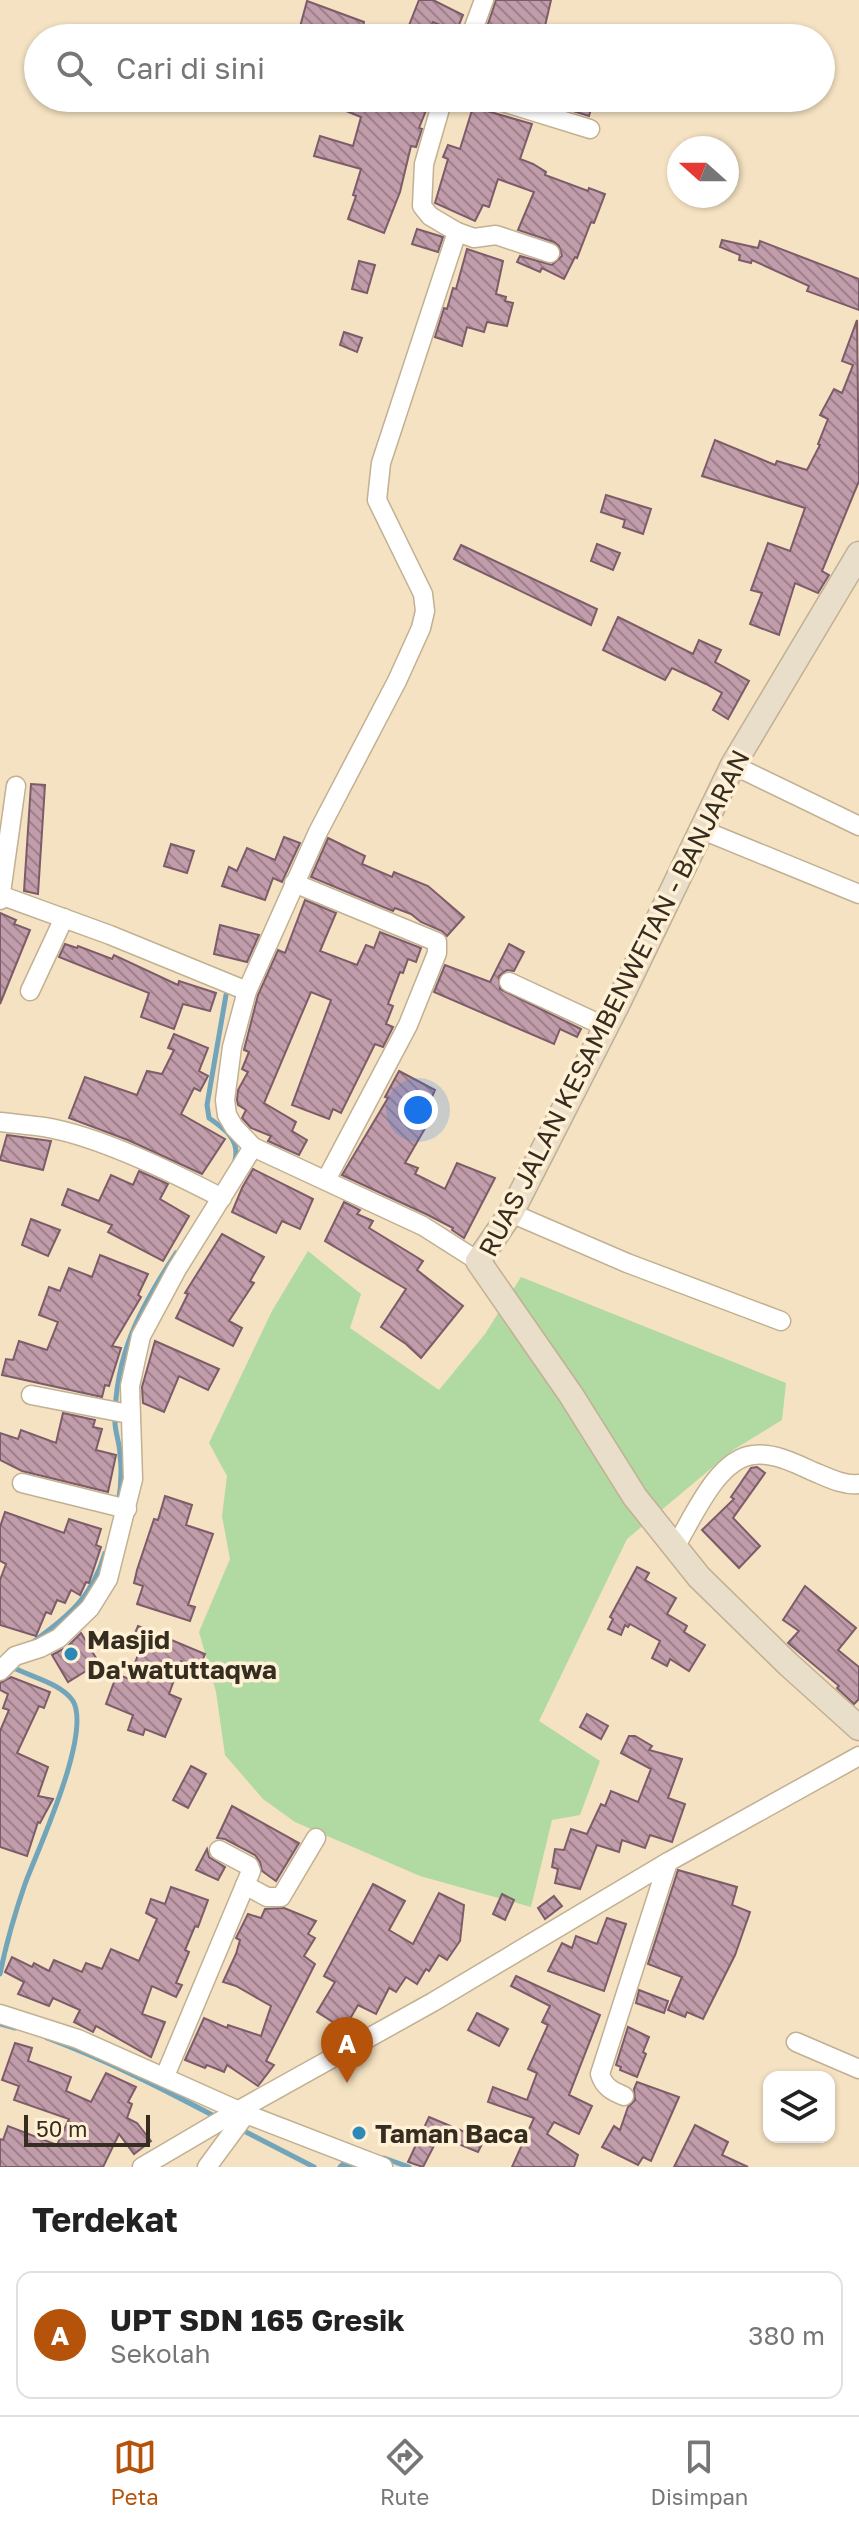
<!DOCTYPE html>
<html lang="id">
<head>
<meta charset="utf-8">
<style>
	body { margin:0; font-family:"Golos Text",sans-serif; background:#f2f2f2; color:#222 }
	.controls { position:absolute; right:24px; bottom:24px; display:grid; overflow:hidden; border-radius:16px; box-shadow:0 2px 6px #0004 }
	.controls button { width:72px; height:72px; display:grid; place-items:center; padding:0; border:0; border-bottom:2px solid #e0e0e0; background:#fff; color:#222; font:40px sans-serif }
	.compass { position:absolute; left:667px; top:136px; width:72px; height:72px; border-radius:50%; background:#fff; box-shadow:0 2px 6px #0004; rotate:291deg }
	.scale { position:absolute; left:24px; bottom:20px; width:126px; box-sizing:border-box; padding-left:8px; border:4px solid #342d20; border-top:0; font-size:22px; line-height:28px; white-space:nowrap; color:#342d20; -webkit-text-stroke:6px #fff0d6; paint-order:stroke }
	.you { position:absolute; left:418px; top:1110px; width:28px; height:28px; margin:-20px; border:6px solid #fff; border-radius:50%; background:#1a73e8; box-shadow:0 0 0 12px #1a73e833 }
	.badge { display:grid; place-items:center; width:52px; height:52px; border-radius:50%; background:#b45309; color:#fff; font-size:26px; font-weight:700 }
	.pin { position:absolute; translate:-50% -66px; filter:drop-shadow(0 2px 4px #0008) }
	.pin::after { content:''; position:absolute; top:42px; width:28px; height:24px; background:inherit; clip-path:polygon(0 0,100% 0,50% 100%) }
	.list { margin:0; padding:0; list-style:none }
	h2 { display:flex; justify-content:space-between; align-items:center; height:104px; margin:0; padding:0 32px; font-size:34px }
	h2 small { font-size:26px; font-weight:400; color:#767676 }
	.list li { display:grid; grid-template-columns:52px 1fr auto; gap:24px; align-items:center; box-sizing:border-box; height:128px; margin:0 16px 16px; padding:0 16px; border:2px solid #e0e0e0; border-radius:16px }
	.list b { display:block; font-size:30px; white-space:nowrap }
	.list p { margin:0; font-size:26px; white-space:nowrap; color:#767676 }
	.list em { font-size:26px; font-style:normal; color:#767676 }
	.icon { flex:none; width:44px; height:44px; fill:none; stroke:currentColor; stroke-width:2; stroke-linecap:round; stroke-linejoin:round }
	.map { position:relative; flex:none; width:859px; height:2167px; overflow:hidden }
	.search { position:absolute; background:#fff; box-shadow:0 2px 6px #0004; left:24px; right:24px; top:24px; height:88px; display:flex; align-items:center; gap:20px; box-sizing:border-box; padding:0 28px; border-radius:44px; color:#767676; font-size:30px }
	.sheet { height:248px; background:#fff }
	nav { display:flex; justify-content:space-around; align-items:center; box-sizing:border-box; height:112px; border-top:2px solid #e0e0e0; background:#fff; font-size:22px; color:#767676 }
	nav a { display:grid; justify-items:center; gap:4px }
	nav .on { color:#b45309 }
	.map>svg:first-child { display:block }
</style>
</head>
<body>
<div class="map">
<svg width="859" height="2167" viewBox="0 0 859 2167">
	<defs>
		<pattern id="building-back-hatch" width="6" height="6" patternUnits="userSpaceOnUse" patternTransform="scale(2)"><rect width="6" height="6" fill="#c19caa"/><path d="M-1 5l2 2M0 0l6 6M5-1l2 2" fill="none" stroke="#9e808a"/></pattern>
	</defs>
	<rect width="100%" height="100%" fill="#f4e2c2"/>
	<path fill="#b1d9a2" d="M308,1251l53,43 -11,34 89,62 46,-56 36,-57 265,106 -4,37 -49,30 -106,89 -88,182 61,40 -20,54 -28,5 -21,87 -111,-31 -125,-54 -32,-23 -38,-44 -9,-63 -17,-60 31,-73 -8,-43 5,-40 -18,-33 63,-132z"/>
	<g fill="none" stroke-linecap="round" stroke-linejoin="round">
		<g stroke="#72a5ba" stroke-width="5">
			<path d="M226,995l-19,110 2,13c16,11 31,22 26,42"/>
			<path d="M118,1504c3,-16 4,-32 2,-49 0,-10 -4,-20 -5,-31 -1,-68 25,-116 61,-171"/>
			<path d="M33,1642c36,-27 59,-44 72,-89"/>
			<path d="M0,1974c6,-30 15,-61 25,-90 13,-35 67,-150 48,-183 -11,-17 -41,-24 -59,-33"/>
			<path d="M0,2024l15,4"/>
			<path d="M47,2038c59,22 114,50 169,79"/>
			<path d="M244,2131l70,36"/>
			<path d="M384,2158l25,9"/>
			<path d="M340,2167l3,-3 9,3"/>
		</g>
	</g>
	<g fill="url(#building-back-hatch)" stroke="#7d5c69" stroke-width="2">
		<path d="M419,0h14l30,15 -7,17 -23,-10 -6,16 -21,-5z"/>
		<path d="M496,0h55l-6,26 28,10 -1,2h-53l-32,-11z"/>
		<path d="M307,1l57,21 -1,4 27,12h-93z"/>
		<path d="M314,98h117l-12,30 3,1 -6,18 -5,-1 -11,46 -16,41 -36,-14 8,-23 -3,-1 8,-26 -47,-13 6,-20 33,10 8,-29z"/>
		<path d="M531,98h63l-5,18z"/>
		<path d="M473,107l59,17 -12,35 13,5 13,8 -1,3 43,16 1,-3 16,6 -11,29 -3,-1 -14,36 -2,-1 -11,22 -22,-11 -2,4 -23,-10 3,-6 32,9 10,-9 -3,-10 -5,-4 -36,-12 16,-38 -36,-13 -9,28 -6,-2 -8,16 -40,-18 13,-44 -5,-2 5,-12 12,4z"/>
		<path d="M417,229l26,8 -5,15 -26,-8z"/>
		<path d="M722,240l36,8 2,-7 99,38v31l-52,-19 2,-5 -57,-26 -1,3 -12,-3 1,-5 -20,-8z"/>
		<path d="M467,249l36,12 -7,33 10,3 -1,4 8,2 -6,23 -20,-4 -3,10 -17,-5 -5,19 -27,-9 9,-29 3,1 6,-21 3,1z"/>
		<path d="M359,261l16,4 -8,28 -15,-4z"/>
		<path d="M857,320l2,161 -37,90 7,4 -11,18 -23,-10 -16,52 -29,-11 12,-31 -11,-3 17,-47 22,8 15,-43 -103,-32 13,-36 60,25 2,-4 30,9 13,-25 -2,-1 10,-25 -8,-4 14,-26 8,4 11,-28 -11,-4z"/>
		<path d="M344,332l18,6 -5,14 -17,-7z"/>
		<path d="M606,495l45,14 -8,25 -20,-7 2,-7 -24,-8z"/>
		<path d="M597,544l23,9 -7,17 -22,-9z"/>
		<path d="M461,545l136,64 -6,16 -137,-66z"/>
		<path d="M618,617l75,37 6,-14 22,10 -6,12 34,19 -21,38 -15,-9 9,-17 -16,-9 -34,-16 -7,12 -62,-30z"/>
		<path d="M31,784l14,1 -7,109 -14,-3z"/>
		<path d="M284,837l16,6 -18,39 -9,-4 -8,22 -43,-14 7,-19 8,4 10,-23 28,12z"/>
		<path d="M328,838l37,18 -3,8 30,13 2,-5 34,14 36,31 -17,19 -5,-5 -21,-9 -10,-8 -16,-6 -2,3 -82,-34z"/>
		<path d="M171,844l23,7 -7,22 -23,-7z"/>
		<path d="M305,900l31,13 -16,38 37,14 9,-20 8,3 6,-16 41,16 -5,14 -8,-3 -5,14 -3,-1 -12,32 5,2 -7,18 7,3 -10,20 -8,-3 -34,69 -8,-4 -4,10 -37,-14 39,-105 -20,-8 -47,111 32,19 -4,9 15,9 -8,15 -31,-14 3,-5 -20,-8 -9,-10 4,-8 -8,-5 -1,-5 1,-10 10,-18 -6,-3 7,-17 -5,-2 14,-55 20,-45 7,3z"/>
		<path d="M0,913l16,7 -2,4 16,6 -30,74z"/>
		<path d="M220,925l39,10 -12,27 -33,-8z"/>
		<path d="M65,944l12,4 1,-2 34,13 2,-4 64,30 1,-4 37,12 -6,18 -27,-7 -9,25 -33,-12 8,-24 -90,-36z"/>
		<path d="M509,944l15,8 -10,19 -7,-1 -8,6 1,13 81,40 -4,8 -17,-8 -6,15 -120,-52 11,-27 45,17z"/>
		<path d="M174,1034l34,14 -9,23 9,5 -8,15 -6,-3 -13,26 44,25 -23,35 -74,-34 -59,-22 16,-41 52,18 10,-24 15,3 12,-24 -6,-2z"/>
		<path d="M399,1071l36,19 -14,32 6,3 -22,38 13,5 -3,6 30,15 12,-26 38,15 -31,60 -12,-8 1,-2 -25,-13 -86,-40 46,-77 -3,-1z"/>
		<path d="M7,1135l44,6 -8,29 -43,-10z"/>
		<path d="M253,1169l60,30 -13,30 -18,-8 -6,12 -44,-21 10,-24z"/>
		<path d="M139,1171l29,13 -8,15 29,17 -26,45 -55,-29 4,-7 -50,-20 6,-16 31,12 12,-26 22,10z"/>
		<path d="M344,1202l16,8 -3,4 16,7 -4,7 54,33 -6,9 46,36 -42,52 -15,-14 -25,-17 25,-38 -81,-48z"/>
		<path d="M31,1219l29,11 -12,26 -26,-11z"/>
		<path d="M222,1234l42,23 -14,24 4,2 -25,38 13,7 -9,18 -57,-28 12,-24 -3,-1z"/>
		<path d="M100,1255l48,19 -10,21 3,2 -29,49 9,2 -12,38 -4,-1 -3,12 -100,-22 4,-16 7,1 6,-19 28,9 11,-28 -19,-7 10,-28 11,4 9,-23 23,9z"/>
		<path d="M155,1341l64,28 -11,21 -29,-14 -15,36 -21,-9 -1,-16z"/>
		<path d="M63,1413l32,7 -2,7 9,2 -6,21 20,5 -8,37 -86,-21 -22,-11v-27l18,6 3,-9 35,13z"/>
		<path d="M757,1467l8,6 -32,45 27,28 -21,22 -37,-38 32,-31 -3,-2 20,-29z"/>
		<path d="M165,1496l27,9 -6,20 27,9 -25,71 7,2 -5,14 -53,-17 6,-18 -9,-3 3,-13 17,-51 4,1z"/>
		<path d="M5,1512l59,21 5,-14 32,10 -5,16 5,2 -12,36 -3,-1 -6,13 -9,-5 -6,13 -8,-3 -6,14 -5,-2 -10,24 -36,-11v-45l6,-16 -6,-3v-34z"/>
		<path d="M637,1567l12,6 -4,7 31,18 -9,16 20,12 -3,6 21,13 -16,26 -19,-12 -3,7 -15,-8 8,-17 -30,-17 -2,3 -3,-2 -4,10 -13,-6 5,-10 -3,-2z"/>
		<path d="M805,1586l51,42 -18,22 21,17v32l-5,5 -17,-16 2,-2 -51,-43 11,-12 -16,-11z"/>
		<path d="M138,1626l67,28 -6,15 -18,-8 -12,33 12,5 -16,38 -20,-8 -2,6 -15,-5 5,-15 -27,-11 11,-30 12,5 13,-35 -10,-4z"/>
		<path d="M81,1633l18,30 -31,19 -16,-27 15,-8z"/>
		<path d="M11,1677l39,15 -6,16 -5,-2 -22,47 31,14 -10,29 15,3 -13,24 -2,-1 -11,34 -27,-9v-116l9,-21 -6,-2 5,-14 -8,-4v-7z"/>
		<path d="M587,1714l21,12 -7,13 -21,-12z"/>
		<path d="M629,1736h6l17,10 -3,4 33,9 -14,39 17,6 -13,38 -22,-7 -5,13 -23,-8 -3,12 -22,-7 -17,44 -25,-6 3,-14 -6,-2 3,-18 9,1 7,-21 16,5 14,-30 4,2 6,-15 27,11 13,-33 -30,-16z"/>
		<path d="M191,1766l15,8 -18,34 -15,-8z"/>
		<path d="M232,1806l67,37 -23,38 -14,-10 -2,-9 -5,-7 -30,-16 -8,-1z"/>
		<path d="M207,1849l2,8 16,10 -7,13 -22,-10z"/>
		<path d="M678,1870l59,17 -5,18 18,7 -15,43 -32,64 -16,-7 -2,5 -17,-7 14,-33 -34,-13z"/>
		<path d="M373,1884l32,17 -16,29 24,14 26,-51 25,12 -4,36 -13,19 -8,-5 -10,16 -3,-2 -9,15 -11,-7 -10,15 -7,-4 -13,26 -18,-9 -14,24 -27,-17 18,-30 -11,-6z"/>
		<path d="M171,1887l37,13 -10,27 -3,-1 -10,24 4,2 -13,31 6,2 -6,12 -24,-11 -10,28 23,8 -14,35 -55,-31 -3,6 -19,-10 6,-12 -27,-12 -4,8 -31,-12 6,-12 -19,-10 7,-15 20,10 2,-4 15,8 5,-11 28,12 4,-9 16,6 9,-20 28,12 18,-42 -11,-6 5,-14 14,5z"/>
		<path d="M502,1894l12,6 -9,20 -12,-6z"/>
		<path d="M554,1896l8,10 -17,13 -7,-11z"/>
		<path d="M284,1908l32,13 -8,13 7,4 -11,18 11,8 -49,97 8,4 -16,21 -31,-21 -3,7 -17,-7 -2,3 -20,-8 19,-42 23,10 1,-3 33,11 10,-30 -35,-20 -13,-4 13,-28 4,-14 -4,-2 12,-24 13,4 4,-9z"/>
		<path d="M607,1918l19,6 -22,67 -56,-20 14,-28 10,5 4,-12 21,8z"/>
		<path d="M516,1976l84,39 -31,80 23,11 -13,28 -25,-12 -7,12 31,21 -4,12h-62l22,-49 -46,-16 5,-15 34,13 10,-27 -9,-4 20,-44 -6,-3 8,-16 -39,-20z"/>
		<path d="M639,1990l29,11 -4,12 -28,-10z"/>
		<path d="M477,2013l31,16 -9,17 -31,-16z"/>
		<path d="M628,2027l21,10 -6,15 3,2 -9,23 -17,-7 1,-3 -5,-2z"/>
		<path d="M15,2043l17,5 -4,13 43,16 -5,14 25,11 15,-29 30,14 -8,15 4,2 -5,14 10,5 14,18 -17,13 -15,-20 -16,33h-103v-28l3,1 5,-14 49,19 12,-26 -55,-19 5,-14 -17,-6z"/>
		<path d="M637,2082l42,15 -28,64 -8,-4 -5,8 -36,-18 12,-21 6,4 8,-23 7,-7 -1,-11z"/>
		<path d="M429,2117l55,23 -6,12 -39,-16 -16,31 -15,-5z"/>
		<path d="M695,2125l33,17 -6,13 26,12h-74z"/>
	</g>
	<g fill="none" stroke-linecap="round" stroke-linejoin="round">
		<g stroke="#c2b092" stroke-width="21">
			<g id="street">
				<path d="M470,38l14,-38"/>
				<path d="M443,98l-19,66 -2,42 8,10 27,16 -76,231 -4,37 46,94 2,17 -4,17 -24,53 -79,151 -71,159 -15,56 -7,53 2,15 7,12 19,20 170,79 55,35"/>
				<path d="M490,98l100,31"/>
				<path d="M457,232l17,6 22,-3 54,18"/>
				<path d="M733,765l126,61"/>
				<path d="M700,829l159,65"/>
				<path d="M294,883l143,59v11l-29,72 -82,155"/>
				<path d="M0,895l110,40 137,56"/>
				<path d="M0,900l16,-114"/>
				<path d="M509,982l97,45"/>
				<path d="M30,991l34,-73"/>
				<path d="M1,1122c14,2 29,3 43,5 55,9 128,45 178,71"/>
				<path d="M511,1213l116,50 154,58"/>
				<path d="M31,1395l98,19"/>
				<path d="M22,1483l105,26"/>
				<path d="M675,1547c18,-29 42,-88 78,-92 19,-3 42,8 59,16 15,6 31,15 47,13"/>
				<path d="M0,1671l15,-15 25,-8 19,-10 31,-30 18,-29 25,-100 -3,-93 11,-50 36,-67 76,-122"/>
				<path d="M245,1885l22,12h14l35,-59"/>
				<path d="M0,2014l78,25 168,75 137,53"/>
				<path d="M796,2042l63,27"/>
				<path d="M165,2076l86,-205 -2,-5 -30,-16"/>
				<path d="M624,2096c-12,-5 -20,-9 -24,-22l68,-212"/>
				<path d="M142,2167l97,-57 194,-108 235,-140 191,-106"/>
				<path d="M207,2167l39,-53"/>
			</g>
		</g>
		<g stroke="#c2b092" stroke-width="27">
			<path id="secondary" d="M859,554l-126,211 -117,242 -105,206 -33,48 93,134 64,102 64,80 89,87 71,64"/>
		</g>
		<use href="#street" stroke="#fff" stroke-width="18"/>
		<use href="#secondary" stroke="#e8dec9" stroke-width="24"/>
	</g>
	<g fill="#2f89b7" stroke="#fff0d6" stroke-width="3">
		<circle cx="71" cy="1654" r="8"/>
		<circle cx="359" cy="2133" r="8"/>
	</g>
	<g text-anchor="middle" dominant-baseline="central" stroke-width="7" stroke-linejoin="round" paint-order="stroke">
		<g font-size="26" fill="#342d20" stroke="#fff0d6">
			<text transform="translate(614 1003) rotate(-63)">RUAS JALAN KESAMBENWETAN - BANJARAN</text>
		</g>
		<g font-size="26" font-weight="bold" fill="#342d20" stroke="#fff0d6" text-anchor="start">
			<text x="87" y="1639">Masjid<tspan x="87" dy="30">Da'watuttaqwa</tspan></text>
			<text x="375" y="2133">Taman Baca</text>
		</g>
	</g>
</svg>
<div class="controls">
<button><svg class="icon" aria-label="layers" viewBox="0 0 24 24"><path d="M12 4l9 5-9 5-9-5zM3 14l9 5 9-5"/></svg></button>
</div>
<svg class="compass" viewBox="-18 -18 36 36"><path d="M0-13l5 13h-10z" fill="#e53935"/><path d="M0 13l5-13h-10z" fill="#767676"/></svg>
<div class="scale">50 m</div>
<div class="you"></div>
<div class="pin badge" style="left:347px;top:2083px">A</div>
<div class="search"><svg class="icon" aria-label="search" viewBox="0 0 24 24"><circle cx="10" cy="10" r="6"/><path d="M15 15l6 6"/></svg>Cari di sini</div>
</div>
<section class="sheet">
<h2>Terdekat<small></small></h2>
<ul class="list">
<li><span class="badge">A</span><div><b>UPT SDN 165 Gresik</b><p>Sekolah</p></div><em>380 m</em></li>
</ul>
</section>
<nav>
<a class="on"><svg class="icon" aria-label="map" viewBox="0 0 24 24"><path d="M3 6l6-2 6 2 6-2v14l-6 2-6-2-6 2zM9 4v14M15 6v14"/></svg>Peta</a>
<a><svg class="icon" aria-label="directions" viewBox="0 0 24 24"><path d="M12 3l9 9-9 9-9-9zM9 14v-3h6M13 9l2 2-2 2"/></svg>Rute</a>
<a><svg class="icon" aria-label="saved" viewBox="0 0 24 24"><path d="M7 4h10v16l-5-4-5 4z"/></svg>Disimpan</a>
</nav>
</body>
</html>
